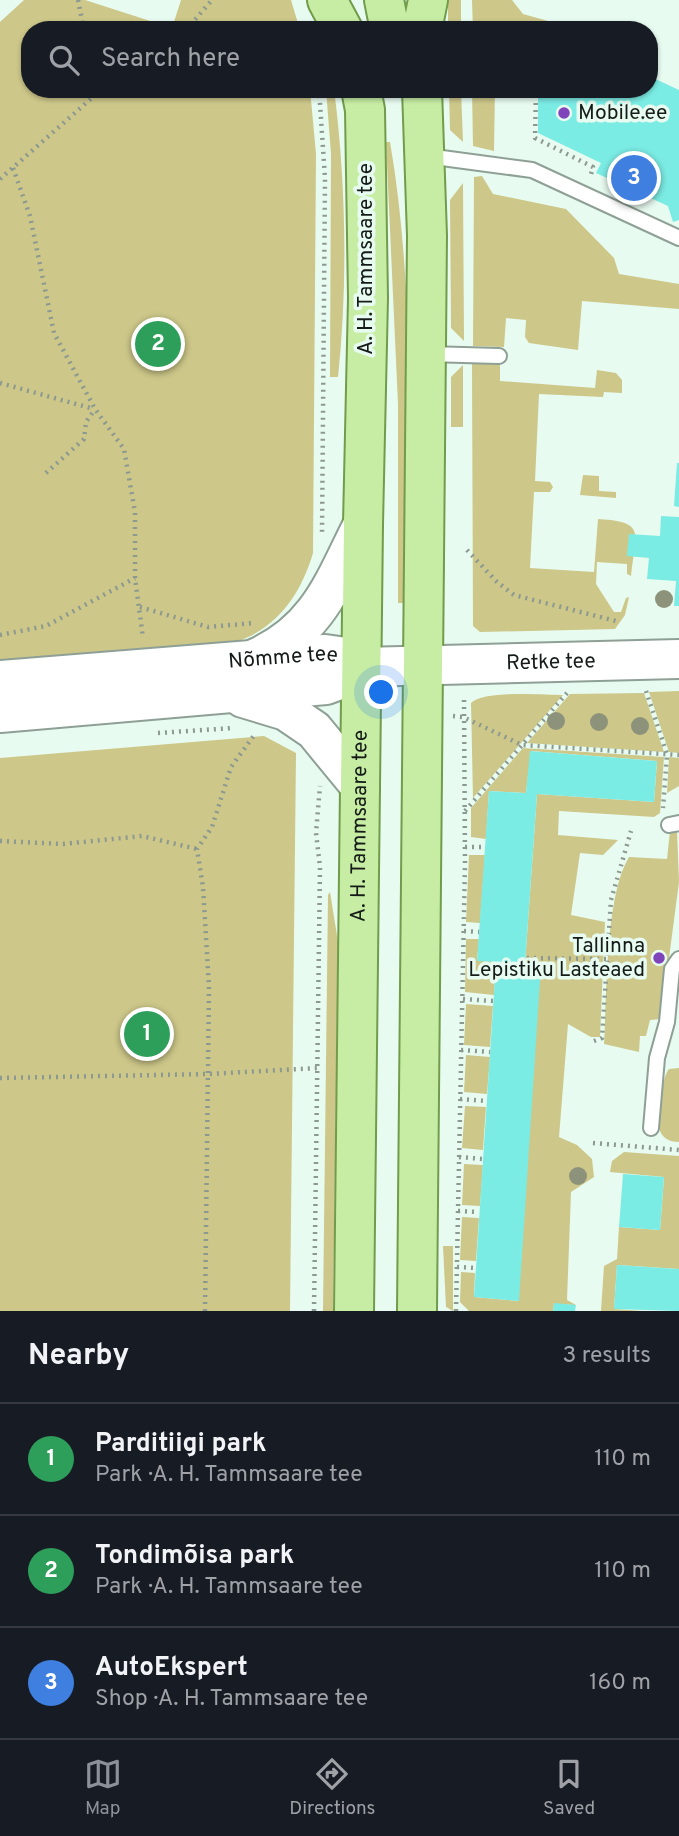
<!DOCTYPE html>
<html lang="en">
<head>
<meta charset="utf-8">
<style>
	body { margin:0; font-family:Overpass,sans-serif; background:#242831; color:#f1f3f6 }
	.you { position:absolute; left:382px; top:693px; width:24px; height:24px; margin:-18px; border:5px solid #fff; border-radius:50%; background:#1a73e8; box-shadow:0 0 0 10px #1a73e833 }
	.badge { display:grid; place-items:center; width:46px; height:46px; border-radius:50%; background:#8c9099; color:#fff; font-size:23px; font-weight:700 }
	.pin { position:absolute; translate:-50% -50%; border:4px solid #fff; box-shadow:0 2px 7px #0006 }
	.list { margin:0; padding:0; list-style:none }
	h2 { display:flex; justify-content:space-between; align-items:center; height:91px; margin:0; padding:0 28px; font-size:30px }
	h2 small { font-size:23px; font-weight:400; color:#9ea1a6 }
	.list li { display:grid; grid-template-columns:46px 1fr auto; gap:21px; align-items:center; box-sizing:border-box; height:112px; padding:0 28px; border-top:2px solid #363941 }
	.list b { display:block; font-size:26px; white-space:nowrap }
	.list p { margin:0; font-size:23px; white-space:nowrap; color:#9ea1a6 }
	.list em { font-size:23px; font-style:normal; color:#9ea1a6 }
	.icon { flex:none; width:38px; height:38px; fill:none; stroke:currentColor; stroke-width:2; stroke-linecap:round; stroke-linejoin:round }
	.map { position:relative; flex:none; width:679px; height:1311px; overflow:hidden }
	.search { position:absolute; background:#171b24; box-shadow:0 2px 5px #0004; left:21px; right:21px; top:21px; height:77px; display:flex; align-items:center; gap:18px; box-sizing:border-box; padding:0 24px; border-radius:28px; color:#9ea1a6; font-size:26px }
	.sheet { height:427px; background:#171b24 }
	nav { display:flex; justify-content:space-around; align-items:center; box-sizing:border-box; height:98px; border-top:2px solid #363941; background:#171b24; font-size:19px; color:#9ea1a6 }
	nav a { display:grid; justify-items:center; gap:4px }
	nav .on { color:#8c9099 }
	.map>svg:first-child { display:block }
</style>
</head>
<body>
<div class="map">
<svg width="679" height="1311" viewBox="0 0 679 1311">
	<rect width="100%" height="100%" fill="#e8fbf0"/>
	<g fill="#cdc789">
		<path d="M24,0h61l87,28 9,-28h110l9,30h-270v59h280l6,65 -3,399c-12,41 -36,76 -78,89l-235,20v-640z"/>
		<rect x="448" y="0" width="13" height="30"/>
		<path d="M472,0h40l11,14 57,16h-80l-4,-7 -9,7h-14z"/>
		<path d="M326,89h8c12,94 14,194 4,288h-8l1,-223z"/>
		<path d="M449,89h12l2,53 -13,-12z"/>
		<path d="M472,89h23l-1,62 -21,-5z"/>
		<path d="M386,142h4c26,151 18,307 18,461h-10v-199z"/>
		<path d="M482,176l11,18 73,15 48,49 5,16 60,10v25l-97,-8 -4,49 -49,-7 -4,-6 1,-17 -20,-2 -2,29 -31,-1 1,-169z"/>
		<path d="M463,183l1,158 -13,-13 -1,-128z"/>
		<path d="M472,361l28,2v18l95,7 2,-18 19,3 6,7v13l-18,-1 -1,5 -64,-3 -4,87 15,1 3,5 -3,5h-16l-4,76 64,4 4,-53c50,3 37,14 33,57l-4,-2v-10l-30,-2 -1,22 18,28h7l5,-14 3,-1 -4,18 -10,14 -135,3 -7,-6z"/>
		<path d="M463,365v62h-12v-50z"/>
		<path d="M583,475l16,1v15l17,1v6l-36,-3z"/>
		<path d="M679,691v62l-10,-1 -20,-60z"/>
		<path d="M644,693l20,59 -137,-9 43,-49z"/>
		<path d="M563,695l-90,103 -2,-95c12,-13 73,-8 92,-8z"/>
		<path d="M264,736l32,17 -6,558h-290v-553z"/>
		<path d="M523,748l141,9 -4,56 -6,4 -95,-6 -1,24 60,5 -15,15 -23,-2 -9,62 34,7 -5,115h-9l-23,-13 -9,113 18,8 15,14 2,18 -23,15 -4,108 9,5 -22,-1 -1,7h-84l-9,-9 1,-30 14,1 -1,24 44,4 7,-337 12,-170 117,8 3,-41 -126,-10 -5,42 -37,-2 -3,48 -15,-2v-29z"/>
		<path d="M669,757l10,1v28l-12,7z"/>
		<path d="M677,830l2,52 -18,137 -11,1 -4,16h-6l-1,16 -35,-8c3,-49 1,-148 25,-187l38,2 3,-28z"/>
		<path d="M469,855h16l-5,68 -14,-1z"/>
		<path d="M330,892l8,50 -5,369h-10l5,-416z"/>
		<path d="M466,939h13l-2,21 19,2 -2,33 -29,-3z"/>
		<path d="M466,1004l27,2 -3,41 -26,-2z"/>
		<path d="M466,1055l24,2 -3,37 -23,-2z"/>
		<path d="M679,1068v74c-8,0 -16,-3 -19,-11 -4,-10 2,-55 9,-62z"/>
		<path d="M465,1106l21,1 -3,43 -21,-2z"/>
		<path d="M624,1152l55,4v113l-62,-4 -3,44 29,2h-42l3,-45 13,-7 2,-32 41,3 4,-53 -54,-5 2,-11z"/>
		<path d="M464,1164l19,1 -3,41 -18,-1z"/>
		<path d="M462,1217l17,1 -3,43 -16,-1z"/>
		<path d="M443,1246h10v65l-7,-4z"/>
	</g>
	<g fill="#7bece4">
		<path d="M649,76l30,14v130l-6,2 -5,-16 -72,-33 5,-10 -63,-30v-44h111z"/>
		<path d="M677,463h2v44l-5,-1z"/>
		<path d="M661,516l18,1v89h-5l2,-25 -29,-2 2,-21 -22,-2 2,-22 31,2z"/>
		<path d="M530,751l127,10 -3,41 -117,-8 -12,170 16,1 -22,336 -45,-4 22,-335 -19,-1 12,-170 37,2z"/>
		<path d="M623,1174l41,3 -4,53 -41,-3z"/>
		<path d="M617,1265l62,4v42l-65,-2z"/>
		<path d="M554,1303l22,2 -1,6h-22z"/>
	</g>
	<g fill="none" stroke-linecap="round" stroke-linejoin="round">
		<g stroke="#8ea096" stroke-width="18">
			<g id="lane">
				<path d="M427,156l105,14 147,68"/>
				<path d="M427,354l72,2"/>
				<path d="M669,825l10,-2"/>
				<path d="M651,1128l6,-70 10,-36 5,-53 7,-10"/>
			</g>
		</g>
		<g stroke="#8ea096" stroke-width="42">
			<g id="secondary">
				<path d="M256,658c63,-28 78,-77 107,-134"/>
				<path id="s1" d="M362,667l317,-8"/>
				<path id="s2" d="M0,680l325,-26 21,3 16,10"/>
				<path d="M243,698l43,13 28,19 46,56"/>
				<path d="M0,713l326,-28 19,-7 17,-11"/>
			</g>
		</g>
		<g stroke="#709c4b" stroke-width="42">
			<g id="primary">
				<path d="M327,0l16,30"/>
				<path d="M384,0l6,30"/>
				<path d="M422,30l6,-30"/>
				<path id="s3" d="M354,1311l9,-787 5,-226 -3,-188 -4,-21"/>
				<path d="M417,1311l10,-1075 -5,-147"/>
			</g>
		</g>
		<g stroke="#8c9991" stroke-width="4.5" stroke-dasharray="2 5" stroke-linecap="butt">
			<path d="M78,0l6,30"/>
			<path d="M186,30l26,-30"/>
			<path d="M86,89v13"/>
			<path d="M319,89l6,89 -3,356"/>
			<path d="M536,89l-1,49 58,29 -3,11"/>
			<path d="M13,168l17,48 24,117 41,76 29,40 11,63v66l8,60"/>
			<path d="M0,179l102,-90"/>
			<path d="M0,383l94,26"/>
			<path d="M46,473l38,-34 2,-17 9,-13"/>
			<path d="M467,550l30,32 17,13 106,27"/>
			<path d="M140,607l68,20 46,-4"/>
			<path d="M0,635l46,-9 89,-48"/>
			<path d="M646,691l21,63 -4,54"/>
			<path d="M453,716l10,1 59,28 157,10"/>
			<path d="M158,733l75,-5"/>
			<path d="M465,811l102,-118"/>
			<path d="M0,841l63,3 79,-8 55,13"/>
			<path d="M465,847h20"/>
			<path d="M464,931l15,1"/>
			<path d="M527,958l80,1"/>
			<path d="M463,999l30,2"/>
			<path d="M594,1041l8,-3 9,-138 20,-69"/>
			<path d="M461,1050l29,2"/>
			<path d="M0,1078l208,-4 110,-6"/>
			<path d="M460,1099l27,2"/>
			<path d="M593,1143l86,7"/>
			<path d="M459,1157l24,2"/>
			<path d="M458,1211l21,1"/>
			<path d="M457,1267l19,1"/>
			<path d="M205,1311l4,-324 -6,-100 -6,-38 15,-22 19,-60 24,-33"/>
			<path d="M314,1311l6,-444 -4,-34 4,-47"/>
			<path d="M456,1311l9,-447 -1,-169"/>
		</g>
		<use href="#lane" stroke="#fff" stroke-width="14"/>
		<use href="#secondary" stroke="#fff" stroke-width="38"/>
		<use href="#primary" stroke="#c7eda4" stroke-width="38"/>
	</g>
	<g fill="#8c937a">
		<circle cx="664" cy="599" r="9"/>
		<circle cx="556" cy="721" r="9"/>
		<circle cx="599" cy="722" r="9"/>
		<circle cx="640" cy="726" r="9"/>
		<circle cx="578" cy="1176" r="9"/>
	</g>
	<g fill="#8044ba" stroke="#e8fbf0" stroke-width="2.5">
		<circle cx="564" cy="113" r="7"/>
		<circle cx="659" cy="958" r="7"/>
	</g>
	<g text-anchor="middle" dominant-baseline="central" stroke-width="7" stroke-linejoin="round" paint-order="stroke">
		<g font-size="21" fill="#151b18" stroke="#e8fbf0" text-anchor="start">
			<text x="578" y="113">Mobile.ee</text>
			<text x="645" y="946" text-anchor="end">Tallinna<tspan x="645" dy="24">Lepistiku Lasteaed</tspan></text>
		</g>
		<g font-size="21" fill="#151b18" stroke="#e8fbf0">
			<text transform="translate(366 259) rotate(-90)">A. H. Tammsaare tee</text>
			<text stroke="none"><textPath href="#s2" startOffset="284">Nõmme tee</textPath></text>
			<text stroke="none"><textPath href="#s1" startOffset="189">Retke tee</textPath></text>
			<text stroke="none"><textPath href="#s3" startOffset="485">A. H. Tammsaare tee</textPath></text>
		</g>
	</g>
</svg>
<div class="you"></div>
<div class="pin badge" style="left:147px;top:1034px;background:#2e9e5b">1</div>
<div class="pin badge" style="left:158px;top:344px;background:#2e9e5b">2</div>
<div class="pin badge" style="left:634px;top:178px;background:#3f7fe0">3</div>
<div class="search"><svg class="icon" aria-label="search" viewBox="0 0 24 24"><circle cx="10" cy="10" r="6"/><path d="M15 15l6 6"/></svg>Search here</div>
</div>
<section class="sheet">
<h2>Nearby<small>3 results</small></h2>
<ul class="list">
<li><span class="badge" style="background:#2e9e5b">1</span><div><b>Parditiigi park</b><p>Park · A. H. Tammsaare tee</p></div><em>110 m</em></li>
<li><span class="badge" style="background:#2e9e5b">2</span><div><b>Tondimõisa park</b><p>Park · A. H. Tammsaare tee</p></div><em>110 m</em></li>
<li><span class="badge" style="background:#3f7fe0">3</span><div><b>AutoEkspert</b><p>Shop · A. H. Tammsaare tee</p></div><em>160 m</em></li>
</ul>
</section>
<nav>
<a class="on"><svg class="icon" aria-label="map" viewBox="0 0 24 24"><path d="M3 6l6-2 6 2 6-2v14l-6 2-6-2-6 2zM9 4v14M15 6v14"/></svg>Map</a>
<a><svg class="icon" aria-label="directions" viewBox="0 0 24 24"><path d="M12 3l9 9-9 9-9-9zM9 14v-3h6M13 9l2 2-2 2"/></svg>Directions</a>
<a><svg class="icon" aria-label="saved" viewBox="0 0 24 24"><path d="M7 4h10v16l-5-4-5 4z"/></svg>Saved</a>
</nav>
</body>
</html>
